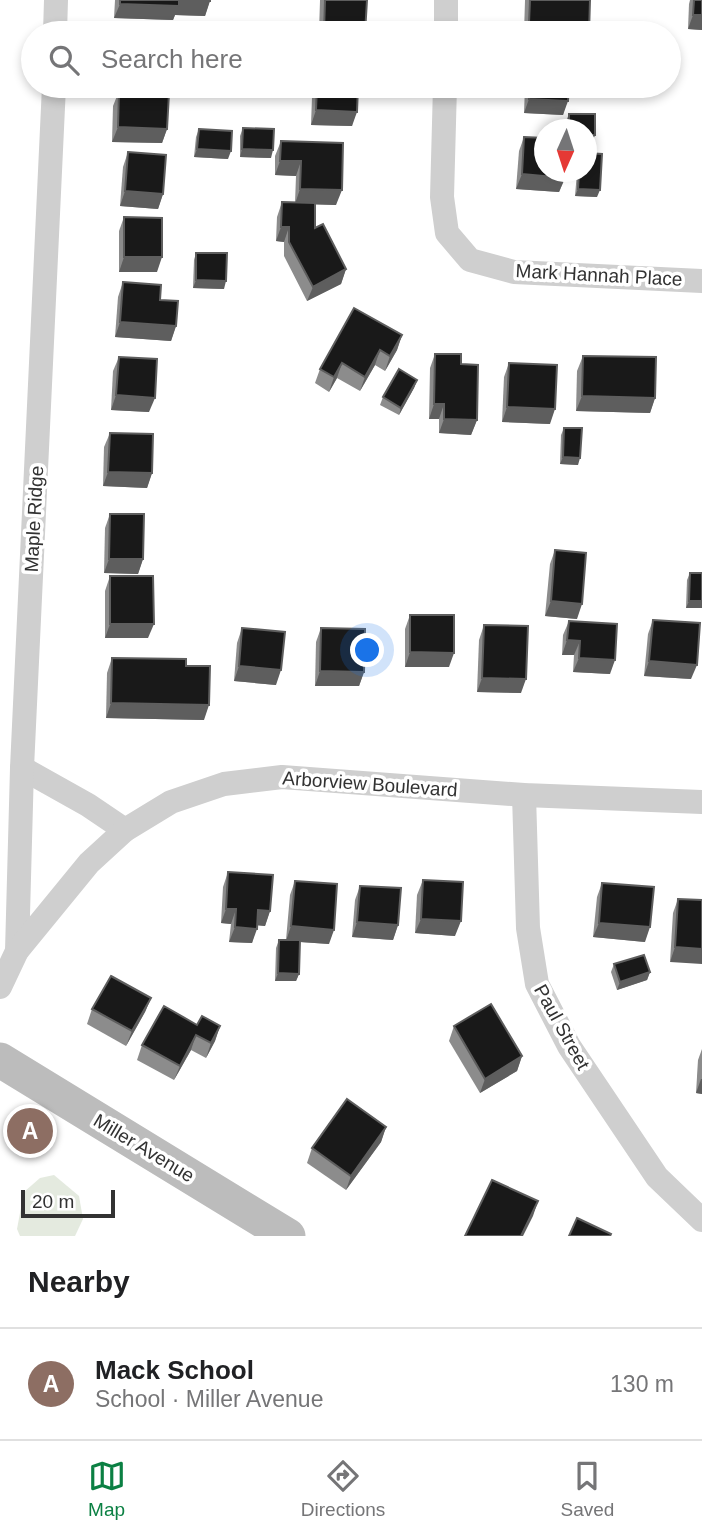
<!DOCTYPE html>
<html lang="en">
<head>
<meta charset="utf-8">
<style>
	body { margin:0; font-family:Helvetica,sans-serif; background:#f6f6f6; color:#202124 }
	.compass { position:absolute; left:534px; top:119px; width:63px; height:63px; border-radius:50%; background:#fff; box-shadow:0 4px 10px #0003; rotate:183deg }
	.scale { position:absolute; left:21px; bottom:18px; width:94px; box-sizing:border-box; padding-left:7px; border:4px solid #323232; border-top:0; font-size:19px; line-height:24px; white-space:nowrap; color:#323232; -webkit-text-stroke:5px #fff; paint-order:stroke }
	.you { position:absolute; left:368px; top:651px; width:24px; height:24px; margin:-18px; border:5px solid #fff; border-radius:50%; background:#1a73e8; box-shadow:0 0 0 10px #1a73e833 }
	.badge { display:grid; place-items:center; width:46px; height:46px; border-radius:50%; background:#0b8043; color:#fff; font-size:23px; font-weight:700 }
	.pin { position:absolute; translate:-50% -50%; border:4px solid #fff; box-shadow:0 2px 7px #0006 }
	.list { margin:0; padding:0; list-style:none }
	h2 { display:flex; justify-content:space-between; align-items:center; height:91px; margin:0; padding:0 28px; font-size:30px }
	h2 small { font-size:23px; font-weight:400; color:#757577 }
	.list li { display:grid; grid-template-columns:46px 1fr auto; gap:21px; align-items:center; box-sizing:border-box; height:112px; padding:0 28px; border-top:2px solid #e0e0e0 }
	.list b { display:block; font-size:26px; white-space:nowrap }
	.list p { margin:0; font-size:23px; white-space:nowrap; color:#757577 }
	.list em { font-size:23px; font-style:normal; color:#757577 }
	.icon { flex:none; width:38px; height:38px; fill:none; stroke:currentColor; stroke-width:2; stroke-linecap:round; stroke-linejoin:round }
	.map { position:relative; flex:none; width:702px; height:1236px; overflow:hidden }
	.search { position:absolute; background:#fff; box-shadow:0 4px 10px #0003; left:21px; right:21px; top:21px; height:77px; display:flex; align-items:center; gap:18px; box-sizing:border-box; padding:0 24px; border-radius:38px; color:#757577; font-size:26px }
	.sheet { height:203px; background:#fff }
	nav { display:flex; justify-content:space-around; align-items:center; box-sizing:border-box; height:98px; border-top:2px solid #e0e0e0; background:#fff; font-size:19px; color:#757577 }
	nav a { display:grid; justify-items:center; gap:4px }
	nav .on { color:#0b8043 }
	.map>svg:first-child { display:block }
</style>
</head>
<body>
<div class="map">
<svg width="702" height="1236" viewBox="0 0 702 1236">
	<rect width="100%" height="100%" fill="#fff"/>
	<path fill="#e4eadf" d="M54,1175l25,21 4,23 -8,17h-55l-3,-7 7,-37 16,-14z"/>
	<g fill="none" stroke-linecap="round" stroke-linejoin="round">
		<g stroke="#cfcfcf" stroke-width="24">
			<path d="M55,33l1,-33"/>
			<path d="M446,33v-33"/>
			<path d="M445,86l-3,111 5,36 23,27 44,12 188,9"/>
			<path d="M22,768l66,37 37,25"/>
			<path d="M524,795l4,133 9,56 32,62 88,131 45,43"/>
			<path d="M17,951l5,-183 32,-682"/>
			<path d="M0,987l17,-36 72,-88 36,-33 46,-28 53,-18 58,-7 242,18 178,7"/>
		</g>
		<path stroke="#bcbcbc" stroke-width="35" d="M0,1060l288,176"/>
	</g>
	<g fill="#8c8c8c">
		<path d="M115,0h95l-5,16 -30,-1 -2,5 -59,-2z"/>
		<path d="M320,0h47l-2,33h-46z"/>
		<path d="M525,0h65l-1,33h-65z"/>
		<path d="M690,0h12v30l-14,-1 1,-25z"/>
		<path d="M294,86h64l-6,40 -41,-1 1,-28 -18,-1z"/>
		<path d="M525,86h44l-6,29 -39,-2z"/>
		<path d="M119,91l48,38 -5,14 -50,-1 1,-36z"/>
		<path d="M569,114h26v21l-3,7h-6v-12h-20v-9z"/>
		<path d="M243,128l28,30 -31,-1v-21z"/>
		<path d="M199,129l29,30 -34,-2 2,-20z"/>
		<path d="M524,137l41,41 -6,14 -43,-3 3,-38z"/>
		<path d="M281,141l62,2 -7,62 -21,-1v24l31,41 -5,15 -34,17 -23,-45v-14l-8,-1 1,-24 5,-15 13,1 1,-27 -21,-1v-19z"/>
		<path d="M128,152l35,42 -5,15 -38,-3 3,-39z"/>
		<path d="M577,172h9l11,25 -22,-1z"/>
		<path d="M124,217l33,55h-38v-41z"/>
		<path d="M196,253l28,36 -31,-1 1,-28z"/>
		<path d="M123,282l37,18 16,26 -5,15 -56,-4 3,-40z"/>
		<path d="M402,335l-5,15 -12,21 -10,-6 -15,26 -23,-13 -8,14 -14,-9 5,-14z"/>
		<path d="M435,354l26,10 16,56 -6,15 -32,-2v-14h-10l1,-51z"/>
		<path d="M583,356l72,42 -5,15 -74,-2 1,-40z"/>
		<path d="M119,357l30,55 -38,-2 2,-39z"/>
		<path d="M509,363l41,61 -48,-2 2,-45z"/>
		<path d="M417,380l-3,8 -15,27 -19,-10 3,-8z"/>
		<path d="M564,428l14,37 -18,-1 1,-29z"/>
		<path d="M110,433l42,40 -5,15 -44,-2 1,-39z"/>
		<path d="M110,514l33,45 -5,15 -34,-1 1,-45z"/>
		<path d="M555,550l22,69 -32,-3 5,-52z"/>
		<path d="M690,573h12v35h-16l1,-28z"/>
		<path d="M110,576l38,62h-43v-47z"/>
		<path d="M410,615l39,52h-44v-38z"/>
		<path d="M653,620l38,59 -47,-3 4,-42z"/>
		<path d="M569,621l41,53 -37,-2 1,-17h-12l1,-20z"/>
		<path d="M484,625l37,68 -44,-1 2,-52z"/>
		<path d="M242,628l34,57 -42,-4 3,-38z"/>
		<path d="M321,628l43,44 -5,14h-44l1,-44z"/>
		<path d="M112,658l74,8 18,54 -98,-2 1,-45z"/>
		<path d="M228,872l42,39 -5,15 -8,-1 -5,18 -23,-1 2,-18 -10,-1 2,-36z"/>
		<path d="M423,880l32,56 -40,-3 2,-38z"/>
		<path d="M295,881l34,63 -29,-2 -1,32 -3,7h-21l1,-33 3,-8h7l4,-45z"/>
		<path d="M602,883l43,59 -52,-5 4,-40z"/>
		<path d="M360,886l38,39 -5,15 -41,-3 3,-37z"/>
		<path d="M678,899l24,1 -32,62 3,-49z"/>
		<path d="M614,964l36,8 -3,8 -30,10 -6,-18z"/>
		<path d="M151,998l-6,14 -19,34 -39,-22 5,-15z"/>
		<path d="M197,1025l23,1 -5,15 -9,17 -15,-8 -17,30 -37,-20 5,-15z"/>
		<path d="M454,1026l68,30 -5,15 -37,22 -31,-52z"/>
		<path d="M702,1049v45l-6,-1 2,-33z"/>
		<path d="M386,1127l-5,15 -35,48 -39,-27 5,-15z"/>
	</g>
	<g fill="#5e5e5e">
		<path d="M179,1h31l-5,15 -30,-1 -2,5 -59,-2 6,-14z"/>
		<path d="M693,15h9v15l-14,-1z"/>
		<path d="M529,23l24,1 -3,9h-25z"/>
		<path d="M298,86h18l-4,11 -18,-1z"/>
		<path d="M529,99l39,2 -5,14 -39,-2z"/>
		<path d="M316,110l41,2 -5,14 -41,-1z"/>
		<path d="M118,127l49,2 -5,14 -50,-1z"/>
		<path d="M586,135h9l-3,7h-6z"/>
		<path d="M197,149l34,2 -3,8 -34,-2z"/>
		<path d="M242,149l31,1 -2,8 -31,-1z"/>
		<path d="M280,161h21l-5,15 -21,-1z"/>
		<path d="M522,174l43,4 -6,14 -43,-3z"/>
		<path d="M300,189l42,1 -6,15 -41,-1z"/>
		<path d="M578,189l22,1 -3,7 -22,-1z"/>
		<path d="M125,191l38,3 -5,15 -38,-3z"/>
		<path d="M281,227h8l-5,15 -8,-1z"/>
		<path d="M124,257h38l-5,15h-38z"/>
		<path d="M346,269l-5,15 -34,17 6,-14z"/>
		<path d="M196,280l30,1 -2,8 -31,-1z"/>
		<path d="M120,322l56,4 -5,15 -56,-4z"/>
		<path d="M402,335l-5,15 -12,21 5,-15z"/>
		<path d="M380,350l-5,15 -15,26 5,-14z"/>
		<path d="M342,363l-5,15 -8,14 5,-15z"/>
		<path d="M417,380l-3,8 -15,27 2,-7z"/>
		<path d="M116,395l39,3 -6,14 -38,-2z"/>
		<path d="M582,396l73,2 -5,15 -74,-2z"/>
		<path d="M434,404h10l-5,15h-10z"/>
		<path d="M507,407l48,2 -5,15 -48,-2z"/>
		<path d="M444,419l33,1 -6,15 -32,-2z"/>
		<path d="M563,457l17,1 -2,7 -18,-1z"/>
		<path d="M108,472l44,1 -5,15 -44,-2z"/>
		<path d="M109,559h34l-5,15 -34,-1z"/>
		<path d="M551,601l31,3 -5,15 -32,-3z"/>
		<path d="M689,601h13v7h-16z"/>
		<path d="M110,624h44l-6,14h-43z"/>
		<path d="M567,640l13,1 -6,14h-12z"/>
		<path d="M410,652l44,1 -5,14h-44z"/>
		<path d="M579,658l36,2 -5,14 -37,-2z"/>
		<path d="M649,661l48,4 -6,14 -47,-3z"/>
		<path d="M239,666l42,4 -5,15 -42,-4z"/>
		<path d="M320,671l44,1 -5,14h-44z"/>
		<path d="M482,678l44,1 -5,14 -44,-1z"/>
		<path d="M111,703l98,2 -5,15 -98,-2z"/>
		<path d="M226,909h10l-5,15 -10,-1z"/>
		<path d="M258,910l12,1 -5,15 -12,-1z"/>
		<path d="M421,919l40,2 -6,15 -40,-3z"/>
		<path d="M357,922l41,3 -5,15 -41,-3z"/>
		<path d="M599,923l51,4 -5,15 -52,-5z"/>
		<path d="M291,926l43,4 -5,14 -43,-3z"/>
		<path d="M235,927l22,2 -5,14 -23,-1z"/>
		<path d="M675,947l27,2v15l-32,-2z"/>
		<path d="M650,972l-3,8 -30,10 3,-8z"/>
		<path d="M278,973l21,1 -3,7h-21z"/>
		<path d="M151,998l-6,14 -19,34 6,-15z"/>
		<path d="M220,1026l-5,15 -9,17 5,-15z"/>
		<path d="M196,1035l-5,15 -17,30 6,-14z"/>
		<path d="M522,1056l-5,15 -37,22 5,-14z"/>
		<path d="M701,1079h1v15l-6,-1z"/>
		<path d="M386,1127l-5,15 -35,48 5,-14z"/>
		<path d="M538,1201l-5,15 -10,20h-2z"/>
	</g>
	<g fill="#191919" stroke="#5e5e5e" stroke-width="2">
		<path d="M120,0h90v1h-31v5l-59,-2z"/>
		<path d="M325,0h42l-2,33 -41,-1z"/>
		<path d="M530,0h60l-1,33h-36v-9l-24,-1z"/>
		<path d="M694,0h8v15h-9z"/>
		<path d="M132,29l37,2v2h-37z"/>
		<path d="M317,86h41l-1,26 -41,-2z"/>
		<path d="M530,86h39l-1,15 -39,-2z"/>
		<path d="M119,91l50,2 -2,36 -49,-2z"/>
		<path d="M569,114h26v21h-9v-5h-17z"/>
		<path d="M243,128l31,1 -1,21 -31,-1z"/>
		<path d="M199,129l33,2 -1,20 -34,-2z"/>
		<path d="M524,137l20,1v34h21v6l-43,-4z"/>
		<path d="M281,141l62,2 -1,47 -42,-1 1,-28h-21z"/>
		<path d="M128,152l38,3 -3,39 -38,-3z"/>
		<path d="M586,153l16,1 -2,36 -22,-1 1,-17h7z"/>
		<path d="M282,202l33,1v25l8,-4 23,45 -33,18 -24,-45v-15h-8z"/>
		<path d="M124,217l38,1v39h-38z"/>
		<path d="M196,253h31l-1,28 -30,-1z"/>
		<path d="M123,282l38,3 -1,15 18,1 -2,25 -56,-4z"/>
		<path d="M354,308l48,27 -12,21 -10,-6 -15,27 -23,-14 -8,14 -14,-8z"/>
		<path d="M435,354h26v10l17,1 -1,55 -33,-1v-15h-10z"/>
		<path d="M583,356l73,1 -1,41 -73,-2z"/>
		<path d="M119,357l38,2 -2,39 -39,-3z"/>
		<path d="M509,363l48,2 -2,44 -48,-2z"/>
		<path d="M399,369l18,11 -16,28 -18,-11z"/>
		<path d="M564,428h18l-2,30 -17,-1z"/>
		<path d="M110,433l43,1 -1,39 -44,-1z"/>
		<path d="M110,514h34l-1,45h-34z"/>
		<path d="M555,550l31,3 -4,51 -31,-3z"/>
		<path d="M690,573h12v28h-13z"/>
		<path d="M110,576h43l1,48h-44z"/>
		<path d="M410,615h44v38l-44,-1z"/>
		<path d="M653,620l47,3 -3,42 -48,-4z"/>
		<path d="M569,621l48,3 -2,36 -36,-2 1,-17 -13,-1z"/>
		<path d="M484,625l44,1 -2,53 -44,-1z"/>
		<path d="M242,628l43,4 -4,38 -42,-4z"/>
		<path d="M321,628l44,1 -1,43 -44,-1z"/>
		<path d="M112,658l74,1v7h24l-1,39 -98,-2z"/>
		<path d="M228,872l45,3 -3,36 -12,-1 -1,19 -22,-2 1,-18h-10z"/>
		<path d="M423,880l40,2 -2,39 -40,-2z"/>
		<path d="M295,881l42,3 -3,46 -43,-4z"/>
		<path d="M602,883l52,4 -4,40 -51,-4z"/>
		<path d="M360,886l41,2 -3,37 -41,-3z"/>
		<path d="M678,899l24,1v49l-27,-2z"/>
		<path d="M279,940h21l-1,34 -21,-1z"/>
		<path d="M644,955l6,17 -30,10 -6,-18z"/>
		<path d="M111,976l40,22 -19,33 -40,-22z"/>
		<path d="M491,1004l31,52 -37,23 -31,-53z"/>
		<path d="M164,1006l33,19 5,-9 18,10 -9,17 -15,-8 -16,31 -38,-21z"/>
		<path d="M347,1099l39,28 -35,49 -39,-28z"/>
		<path d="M492,1180l46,21 -17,35h-56z"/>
		<path d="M577,1218l34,16 -1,2h-41z"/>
	</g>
	<g text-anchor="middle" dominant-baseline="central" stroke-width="7" stroke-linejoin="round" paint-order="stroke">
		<g font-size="19" fill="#323232" stroke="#fff">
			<text transform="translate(599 275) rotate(3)">Mark Hannah Place</text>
			<text transform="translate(34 519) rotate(-87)">Maple Ridge</text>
			<text transform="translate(370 784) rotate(4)">Arborview Boulevard</text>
			<text transform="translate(562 1027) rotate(61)">Paul Street</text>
			<text transform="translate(144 1148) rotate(31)">Miller Avenue</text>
		</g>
	</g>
</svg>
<svg class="compass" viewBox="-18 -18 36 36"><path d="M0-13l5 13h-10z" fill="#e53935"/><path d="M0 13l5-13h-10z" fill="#757577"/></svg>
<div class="scale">20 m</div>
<div class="you"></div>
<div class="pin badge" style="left:30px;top:1131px;background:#8d6e63">A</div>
<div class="search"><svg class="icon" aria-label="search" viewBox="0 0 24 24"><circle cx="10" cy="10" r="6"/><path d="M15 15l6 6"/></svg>Search here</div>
</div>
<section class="sheet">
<h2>Nearby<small></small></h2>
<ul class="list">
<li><span class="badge" style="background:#8d6e63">A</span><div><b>Mack School</b><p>School · Miller Avenue</p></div><em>130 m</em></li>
</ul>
</section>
<nav>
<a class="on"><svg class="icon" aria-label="map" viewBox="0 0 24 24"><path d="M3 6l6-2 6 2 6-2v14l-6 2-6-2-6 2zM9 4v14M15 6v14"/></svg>Map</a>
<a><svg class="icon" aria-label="directions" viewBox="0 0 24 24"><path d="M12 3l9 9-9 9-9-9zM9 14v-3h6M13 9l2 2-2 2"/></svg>Directions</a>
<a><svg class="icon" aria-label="saved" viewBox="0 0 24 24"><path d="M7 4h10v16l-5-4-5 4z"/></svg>Saved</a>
</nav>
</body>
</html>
